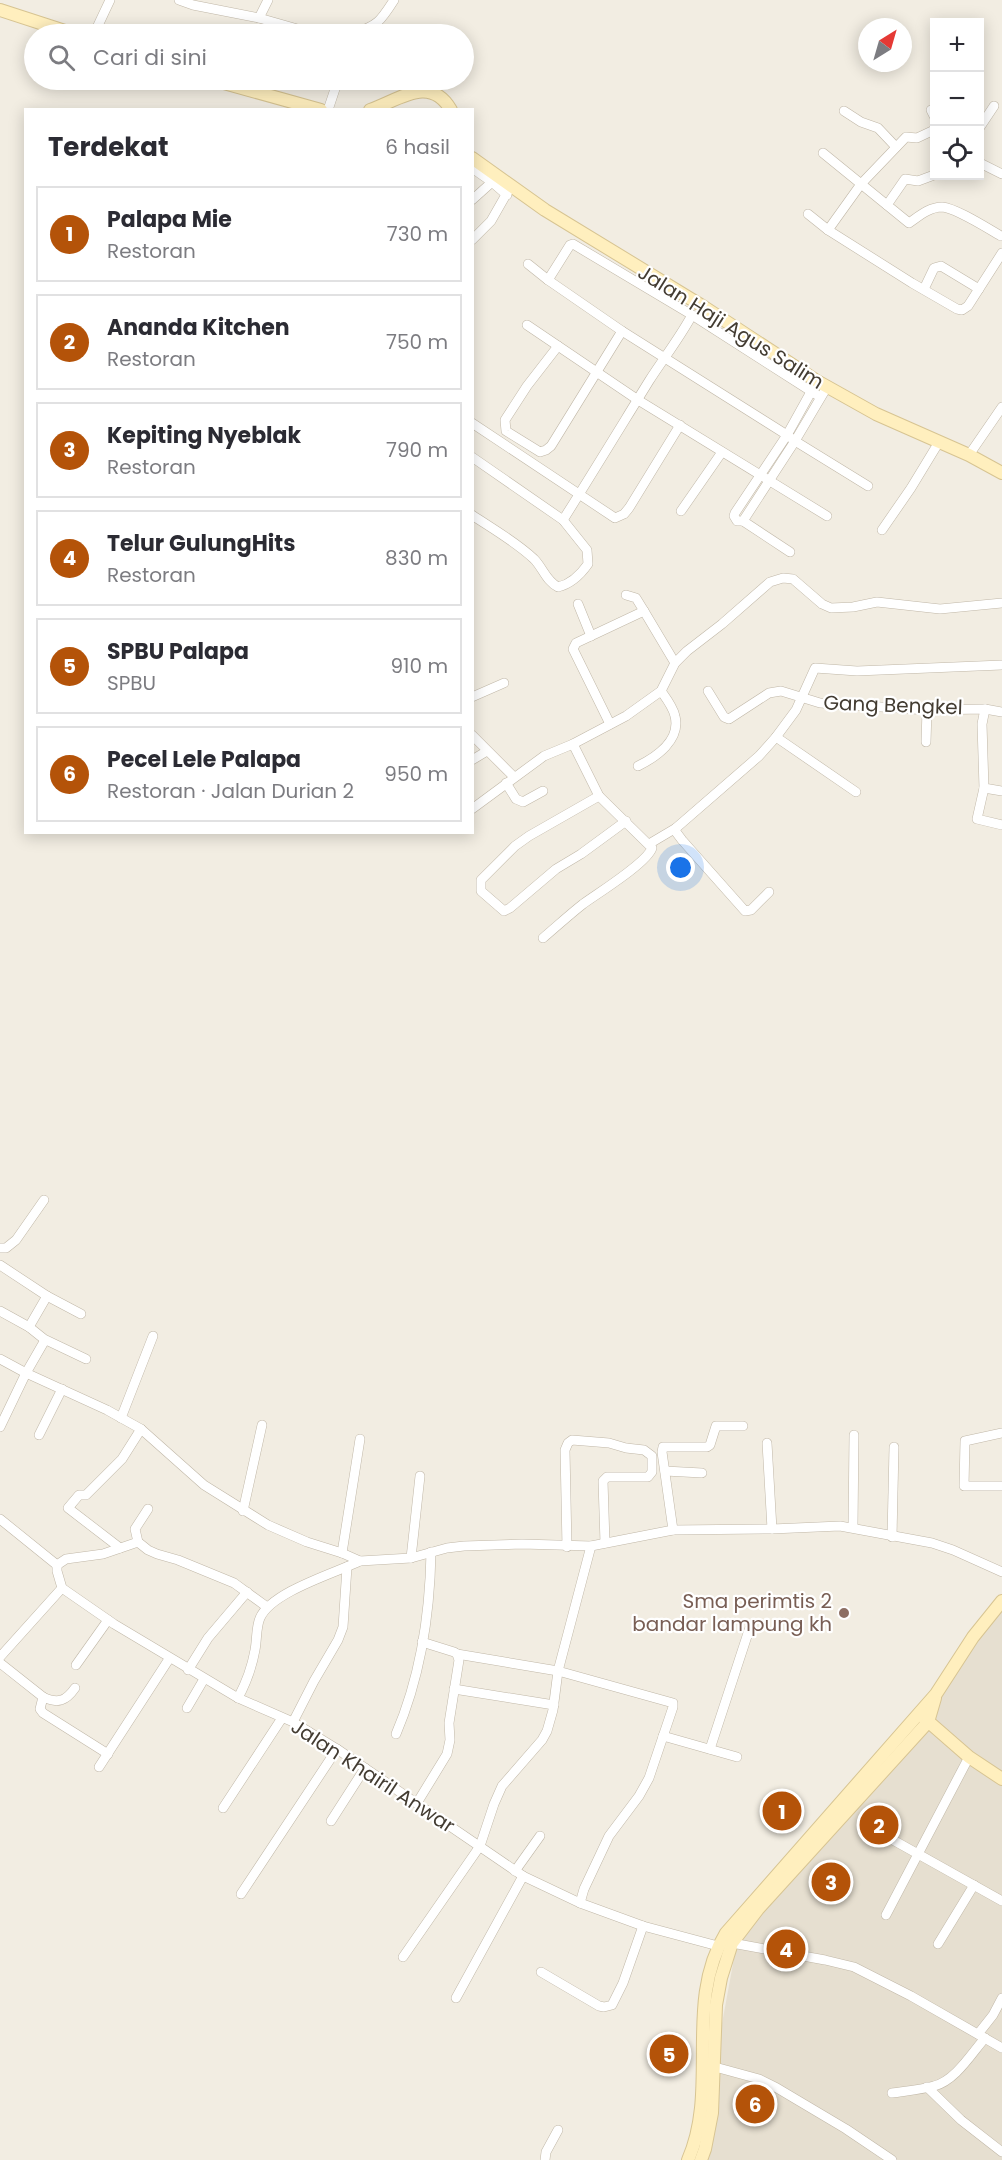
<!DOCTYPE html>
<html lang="id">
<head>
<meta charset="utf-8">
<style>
	body { margin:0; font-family:Poppins,sans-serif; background:#f2f2f3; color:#2b2b33 }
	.controls { position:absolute; right:18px; top:18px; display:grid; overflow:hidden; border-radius:0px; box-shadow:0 3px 15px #0003 }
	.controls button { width:54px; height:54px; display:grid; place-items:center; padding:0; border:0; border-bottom:2px solid #e1e1e2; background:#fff; color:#2b2b33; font:30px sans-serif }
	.compass { position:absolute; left:858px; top:18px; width:54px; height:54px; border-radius:50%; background:#fff; box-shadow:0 3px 15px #0003; rotate:37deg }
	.you { position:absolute; left:681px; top:868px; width:21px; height:21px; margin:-15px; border:4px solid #fff; border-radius:50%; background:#1a73e8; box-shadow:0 0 0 9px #1a73e833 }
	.badge { display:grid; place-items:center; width:39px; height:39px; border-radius:50%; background:#b45309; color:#fff; font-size:20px; font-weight:700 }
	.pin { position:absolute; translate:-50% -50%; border:3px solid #fff; box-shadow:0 2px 6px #0006 }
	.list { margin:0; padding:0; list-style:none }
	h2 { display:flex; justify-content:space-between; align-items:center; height:78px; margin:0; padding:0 24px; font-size:26px }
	h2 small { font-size:20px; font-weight:400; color:#7c7c81 }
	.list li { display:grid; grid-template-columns:39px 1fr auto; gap:18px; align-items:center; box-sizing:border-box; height:96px; margin:0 12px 12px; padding:0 12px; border:2px solid #e1e1e2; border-radius:0px }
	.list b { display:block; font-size:22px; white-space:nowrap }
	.list p { margin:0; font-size:20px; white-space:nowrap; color:#7c7c81 }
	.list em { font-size:20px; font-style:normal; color:#7c7c81 }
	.icon { flex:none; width:33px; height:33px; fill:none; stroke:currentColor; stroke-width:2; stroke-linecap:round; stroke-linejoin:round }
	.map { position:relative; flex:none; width:1002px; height:2160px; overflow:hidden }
	.search { position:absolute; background:#fff; box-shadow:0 3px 15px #0003; left:24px; top:24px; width:450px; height:66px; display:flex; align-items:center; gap:15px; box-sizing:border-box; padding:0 21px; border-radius:33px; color:#7c7c81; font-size:22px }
	.panel { position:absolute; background:#fff; box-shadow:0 3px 15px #0003; left:24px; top:108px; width:450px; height:726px; border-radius:0px }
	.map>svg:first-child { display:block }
</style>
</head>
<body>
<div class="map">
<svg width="1002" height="2160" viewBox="0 0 1002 2160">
	<rect width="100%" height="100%" fill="#f2ede2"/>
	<path fill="#e6dfd0" d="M1002,1601v559h-305l42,-229z"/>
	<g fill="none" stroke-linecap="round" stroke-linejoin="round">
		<g stroke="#c0b7a7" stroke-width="10">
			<g id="street">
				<path d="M179,0l14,5 66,13 56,16"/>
				<path d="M259,18l9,-18"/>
				<path d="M94,34l16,-34"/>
				<path d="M353,34c25,-9 27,-12 41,-34"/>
				<path d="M328,110l10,-30"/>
				<path d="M931,110l3,6"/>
				<path d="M844,111l17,11 17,6 18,19"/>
				<path d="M980,127l14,-21"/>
				<path d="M934,130l-17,8 -11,-1 -45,47 -33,46 84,53 45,26 5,1 6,-4 34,-53"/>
				<path d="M823,153l86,70c9,-6 20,-16 33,-16 14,1 45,21 59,29"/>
				<path d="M980,163l22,11"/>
				<path d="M472,168l20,14"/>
				<path d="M472,200l20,-18 15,13"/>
				<path d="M887,205l18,-26 13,2 16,-6"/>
				<path d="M808,214l20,16"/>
				<path d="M472,240l19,-19 20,-35"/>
				<path d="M528,264l20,16"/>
				<path d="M924,289l10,-21 7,-2 38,23"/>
				<path d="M692,315l125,80"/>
				<path d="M527,325l111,75 189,116"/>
				<path d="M558,346l-31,40 -22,34 1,11 34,21 6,-2 5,-4 71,-115"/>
				<path d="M817,381l-30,54 -52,78 -1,3 3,5h6l52,-80 32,-54"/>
				<path d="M472,423l143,95 9,-4 5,-6 51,-83"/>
				<path d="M969,455l33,-48"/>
				<path d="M472,457l91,63 24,30 1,14c-7,10 -17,20 -30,23 -12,-6 -15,-19 -24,-28 -18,-17 -41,-30 -62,-44"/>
				<path d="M681,511l41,-59"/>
				<path d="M563,520c29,-46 57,-92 86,-139 14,-22 30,-42 43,-66l-119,-71 -3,1 -22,35 74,51 165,104 8,6 73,45"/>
				<path d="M743,521l47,31"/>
				<path d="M882,530l29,-42 28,-46"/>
				<path d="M626,595l10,3 8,13"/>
				<path d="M578,604l13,32"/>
				<path d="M708,691l16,26 5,2 40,-26 12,-2 39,12 107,7 58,-1 17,3"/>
				<path d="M472,697l32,-14"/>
				<path d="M985,709l-3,15 2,64 18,3"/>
				<path d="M610,724l-37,-75 3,-6 68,-32 31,52"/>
				<path d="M472,735l42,42"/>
				<path d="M776,737l80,55"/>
				<path d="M926,742l1,-32"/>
				<path d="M472,760l15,-9"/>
				<path d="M638,766c18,-9 43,-26 37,-50 -2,-9 -9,-18 -14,-25"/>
				<path d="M506,783l10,16 7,3 20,-11"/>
				<path d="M984,788l-7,31 25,6"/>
				<path d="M599,796l-70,40 -14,10 -34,34v11l23,20 6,-3 46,-39 25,-15 45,-33"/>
				<path d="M472,809l72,-53 29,-12 53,-28 35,-25 14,-28 12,-12 35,-27 48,-42 13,-4 10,1 29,25 9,4 22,-1 24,-5 63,7 62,-6"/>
				<path d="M649,844l27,-16"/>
				<path d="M769,892l-18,18 -6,1 -63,-71 -6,-8v-4l83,-72 17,-19 20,-27 19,-42 42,3 145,-6"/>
				<path d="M543,938c13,-11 26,-23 40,-34 15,-11 64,-41 69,-56l-53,-52 -26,-52"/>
				<path d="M0,1248h6l10,-8 28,-40"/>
				<path d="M0,1265l47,31 -18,31"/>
				<path d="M47,1296l34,18"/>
				<path d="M0,1311l29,16 15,12 42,20"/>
				<path d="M0,1359l26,14 81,37 34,19 63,56 64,40 39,17 35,11 18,8 51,-3 36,-10 17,-2 58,-2 69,2 82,-16 99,-1 68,-3 92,17 21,7 49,22"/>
				<path d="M121,1418l32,-82"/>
				<path d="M0,1427l26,-54 19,-33"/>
				<path d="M1002,1433l-37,8 -1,45h38"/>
				<path d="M39,1435l23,-46"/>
				<path d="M767,1443l5,86"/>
				<path d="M665,1471l37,2"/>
				<path d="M243,1511l19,-86"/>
				<path d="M0,1519l57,46"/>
				<path d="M853,1527l1,-92"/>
				<path d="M673,1530l-11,-78 1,-5h44l3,-2 6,-19h27"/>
				<path d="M892,1537l2,-90"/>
				<path d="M138,1542l-3,-13 13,-20"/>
				<path d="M567,1547l-2,-97 3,-7 4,-3 37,3 17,5 18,2 8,6v16l-4,5h-41l-4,4 2,62"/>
				<path d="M120,1548l-52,-40 11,-13h7l36,-36 19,-30"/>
				<path d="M342,1553l18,-114"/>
				<path d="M411,1558l9,-82"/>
				<path d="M57,1565v6l5,17 52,36 124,74 55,24 44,27 186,127 57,27 63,23 75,20"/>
				<path d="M57,1565l9,-6 37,-5 35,-12 10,8 9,4 21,6 56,23 33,24"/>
				<path d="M457,1654l101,17 115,32v4l-24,71 -10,18 -30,40 -25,53 -4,14"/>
				<path d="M0,1657l62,-69"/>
				<path d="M0,1663l43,34 -3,12 3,4 65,41"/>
				<path d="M76,1665l32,-45"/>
				<path d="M188,1670l20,-32 39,-46"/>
				<path d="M454,1689l100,16"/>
				<path d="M43,1697c15,7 23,4 32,-9"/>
				<path d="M238,1698c8,-15 14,-31 17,-48 2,-10 1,-23 5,-32 11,-26 75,-45 100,-57"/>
				<path d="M187,1708l17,-29"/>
				<path d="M293,1722l21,-41 24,-41 5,-13 4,-60"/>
				<path d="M396,1734c24,-56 34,-121 35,-182"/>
				<path d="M663,1736l74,21"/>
				<path d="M710,1749l39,-119"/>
				<path d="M99,1767l70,-108"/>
				<path d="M417,1803l30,-49 3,-14 -1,-17 10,-63 -2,-6 -3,-2 -32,-10"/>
				<path d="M223,1808l59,-90"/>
				<path d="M331,1821l34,-53"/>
				<path d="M868,1826l134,75"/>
				<path d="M515,1871l25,-35"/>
				<path d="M241,1894l96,-145"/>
				<path d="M886,1915l83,-158"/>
				<path d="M732,1943l93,17 29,7 57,29 91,52"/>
				<path d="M938,1944l36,-59"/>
				<path d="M403,1957l77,-111 14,-42 8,-18 40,-46 5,-9 6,-21 5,-39 33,-125"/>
				<path d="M541,1972l58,34 5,1 8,-2 11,-22 20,-57"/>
				<path d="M456,1998l67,-122"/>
				<path d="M978,2034l15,-19 9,-17"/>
				<path d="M715,2067l44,12 18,9 69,41 46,31"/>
				<path d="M927,2087l34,33 41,32"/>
				<path d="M892,2093c13,-2 28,-3 42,-7 21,-5 37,-32 51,-48"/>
				<path d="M545,2160l1,-8 12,-22"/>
			</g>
		</g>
		<g stroke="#d7c492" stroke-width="14">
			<g id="secondary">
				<path d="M0,10l74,24"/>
				<path d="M213,80l108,30"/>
				<path d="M370,110c29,-10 60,-36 81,0"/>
				<path d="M472,158l73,52 159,97 113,74 59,33 93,41 33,18"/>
				<path d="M922,1716l47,41 33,22"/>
				<path d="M688,2160c32,-72 -5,-157 38,-227l210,-239 37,-57 29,-36"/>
				<path d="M701,2160l4,-11 7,-36 4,-108 5,-27 11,-35 26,-34 170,-187 7,-24"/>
			</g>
		</g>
		<use href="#street" stroke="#fff" stroke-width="9"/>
		<use href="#secondary" stroke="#ffefbe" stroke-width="12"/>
	</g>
	<circle fill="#8d6e63" stroke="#fff" stroke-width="2" cx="844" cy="1613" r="6"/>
	<g text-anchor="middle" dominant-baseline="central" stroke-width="4.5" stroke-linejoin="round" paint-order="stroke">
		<g font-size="20" fill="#433c32" stroke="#fff">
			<text transform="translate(731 327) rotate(32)">Jalan Haji Agus Salim</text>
			<text transform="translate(893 705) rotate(2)">Gang Bengkel</text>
			<text transform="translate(373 1776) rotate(33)">Jalan Khairil Anwar</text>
		</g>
		<g font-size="20" fill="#785e54" stroke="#fff" text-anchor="end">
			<text x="832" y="1601">Sma perimtis 2<tspan x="832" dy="23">bandar lampung kh</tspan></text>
		</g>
	</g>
</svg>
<div class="controls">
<button>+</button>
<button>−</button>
<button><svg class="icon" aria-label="locate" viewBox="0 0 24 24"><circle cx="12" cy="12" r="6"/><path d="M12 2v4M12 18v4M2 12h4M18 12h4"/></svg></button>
</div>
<svg class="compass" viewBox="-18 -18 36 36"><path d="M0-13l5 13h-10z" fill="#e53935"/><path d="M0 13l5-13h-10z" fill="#7c7c81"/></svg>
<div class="you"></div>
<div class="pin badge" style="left:782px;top:1811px">1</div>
<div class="pin badge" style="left:879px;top:1825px">2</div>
<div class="pin badge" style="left:831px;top:1882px">3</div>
<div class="pin badge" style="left:786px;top:1949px">4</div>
<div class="pin badge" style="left:669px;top:2054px">5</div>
<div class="pin badge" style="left:755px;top:2104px">6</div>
<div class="search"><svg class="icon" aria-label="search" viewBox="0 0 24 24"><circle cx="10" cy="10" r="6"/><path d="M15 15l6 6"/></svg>Cari di sini</div>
<section class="panel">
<h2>Terdekat<small>6 hasil</small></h2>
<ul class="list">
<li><span class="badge">1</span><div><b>Palapa Mie</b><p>Restoran</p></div><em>730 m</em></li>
<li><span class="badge">2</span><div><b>Ananda Kitchen</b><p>Restoran</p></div><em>750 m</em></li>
<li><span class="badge">3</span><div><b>Kepiting Nyeblak</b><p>Restoran</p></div><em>790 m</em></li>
<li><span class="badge">4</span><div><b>Telur GulungHits</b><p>Restoran</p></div><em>830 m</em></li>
<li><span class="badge">5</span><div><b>SPBU Palapa</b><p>SPBU</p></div><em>910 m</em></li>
<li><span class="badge">6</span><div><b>Pecel Lele Palapa</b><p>Restoran · Jalan Durian 2</p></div><em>950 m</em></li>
</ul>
</section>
</div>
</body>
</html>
